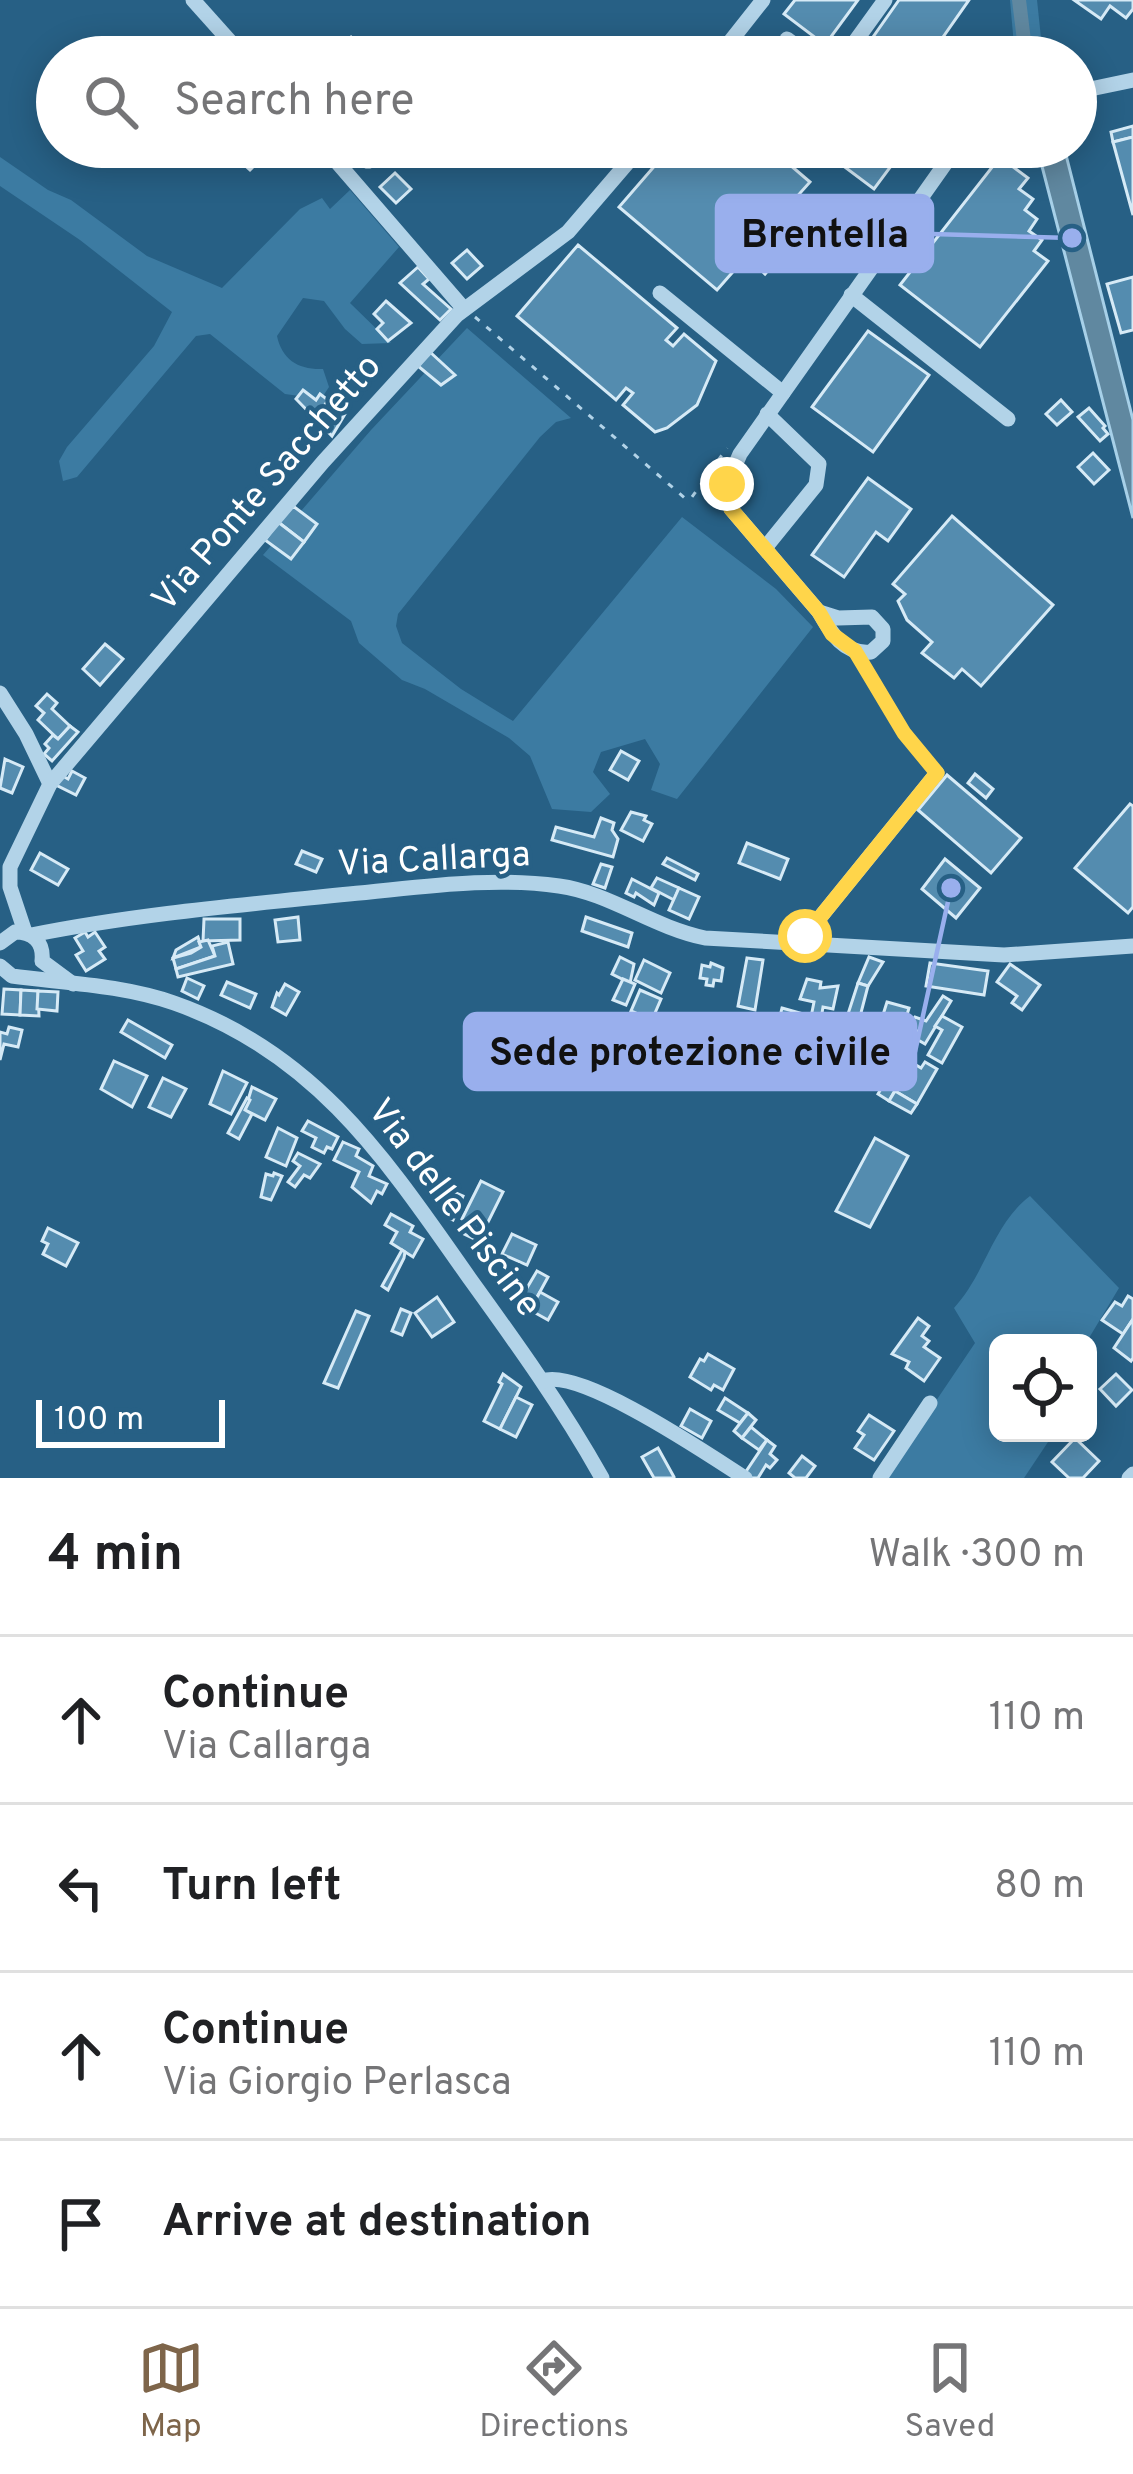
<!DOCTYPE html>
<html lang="en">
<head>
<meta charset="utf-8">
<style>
	body { margin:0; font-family:Overpass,sans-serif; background:#f6f6f6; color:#202124 }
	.controls { position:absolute; right:36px; bottom:36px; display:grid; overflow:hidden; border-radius:18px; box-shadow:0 6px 30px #0003 }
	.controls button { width:108px; height:108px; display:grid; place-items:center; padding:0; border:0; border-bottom:3px solid #e0e0e0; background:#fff; color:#202124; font:60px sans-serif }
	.scale { position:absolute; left:36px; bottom:30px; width:189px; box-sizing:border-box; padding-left:12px; border:6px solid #fff; border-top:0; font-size:33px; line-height:42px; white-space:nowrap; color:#fff; -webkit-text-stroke:9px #276085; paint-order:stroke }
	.stop { position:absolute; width:36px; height:36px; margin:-27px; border:9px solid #ffd54a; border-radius:50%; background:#fff }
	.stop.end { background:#ffd54a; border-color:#fff; box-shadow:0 3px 12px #0008 }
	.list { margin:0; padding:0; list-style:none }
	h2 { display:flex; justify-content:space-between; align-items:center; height:156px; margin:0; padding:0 48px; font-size:51px }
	h2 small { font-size:39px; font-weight:400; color:#757577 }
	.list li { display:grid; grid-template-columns:78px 1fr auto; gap:36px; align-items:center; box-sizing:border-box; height:168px; padding:0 48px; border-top:3px solid #e0e0e0 }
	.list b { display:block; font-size:45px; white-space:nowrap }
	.list p { margin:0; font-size:39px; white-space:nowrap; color:#757577 }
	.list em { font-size:39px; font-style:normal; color:#757577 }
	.icon { flex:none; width:66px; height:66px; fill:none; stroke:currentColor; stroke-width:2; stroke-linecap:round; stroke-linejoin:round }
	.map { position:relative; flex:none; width:1133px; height:1478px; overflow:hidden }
	.search { position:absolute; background:#fff; box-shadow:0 6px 30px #0003; left:36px; right:36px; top:36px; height:132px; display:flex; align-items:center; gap:30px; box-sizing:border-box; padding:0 42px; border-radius:66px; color:#757577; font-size:45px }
	.sheet { height:828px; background:#fff }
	nav { display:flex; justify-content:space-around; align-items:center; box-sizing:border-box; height:168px; border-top:3px solid #e0e0e0; background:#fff; font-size:33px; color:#757577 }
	nav a { display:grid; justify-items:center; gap:6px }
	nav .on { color:#7e654a }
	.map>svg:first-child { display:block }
</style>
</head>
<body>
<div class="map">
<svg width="1133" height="1478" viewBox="0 0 1133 1478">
	<rect width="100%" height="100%" fill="#276085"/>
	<g fill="#3c7ba2">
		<path d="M1010,0h27l6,57h-28z"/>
		<path d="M0,157l48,33 23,10 76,56 75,32 78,-79 22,-11 8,11 20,-19 49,57 -49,56 41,40 -29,1 -17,-15 -21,-28 -21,-3 -26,38c5,24 22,34 46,33l6,18 -8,12 -36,-5 -75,-60 -14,2 -119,141 -14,4 -4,-20 8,-14 87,-101 18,-34 -92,-72 -80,-54z"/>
		<path d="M467,328l104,90 -15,4 -16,15 -142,177 -2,12 6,17 59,46 52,32 169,-204 94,72 37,38 -136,172 -26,-9 9,-26 -15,-25 -44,13 -8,20 17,22 -19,18 -39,-3 -22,-53 -21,-18 -84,-49 -23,-9 -43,-37 -8,-22 -88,-66 108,-125z"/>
		<path d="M1030,1196l89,92 -33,55h-88v90h56l-30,45h-140l91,-135 -21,-35c32,-35 39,-84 76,-112z"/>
	</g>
	<path fill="#6088a0" stroke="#a7d0e8" stroke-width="3" d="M1037,147h27l69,273v98z"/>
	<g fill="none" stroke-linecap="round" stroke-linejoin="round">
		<path stroke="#6088a0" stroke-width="14" d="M1019,0l7,57"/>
	</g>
	<g fill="#548caf" stroke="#d6eaf6" stroke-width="3">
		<path d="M795,0h63l-33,45 -41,-31z"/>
		<path d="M899,0h70l-40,57h-70z"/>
		<path d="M1074,0h59v9l-7,9 -16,-12 -9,13z"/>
		<path d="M351,37l16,17 -4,3h-20l-6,-7z"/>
		<path d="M770,40l23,17h-35z"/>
		<path d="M1133,126v11l-20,5 -2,-10z"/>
		<path d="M1133,137v78l-20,-73z"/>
		<circle cx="368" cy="157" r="10"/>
		<path d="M253,147h20l-23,23 -10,-9z"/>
		<path d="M399,147h33l-16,17z"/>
		<path d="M671,147h98l41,35 -26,29 20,17 -39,46 -19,-17 -29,33 -98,-83z"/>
		<path d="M818,147h82l3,3 -29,39z"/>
		<path d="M1000,157l28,21 -9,11 14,10 -8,11 12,9 -8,12 13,9 -8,11 14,10 -68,86 -80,-62z"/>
		<path d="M395,173l16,16 -15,14 -16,-16z"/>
		<path d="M578,245l99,83 -11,12 7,6 11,-12 32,27 -19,44 -30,23 -12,4 -32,-27 10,-12 -7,-5 -10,12 -99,-84z"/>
		<path d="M467,250l15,16 -15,13 -15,-16z"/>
		<path d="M418,267l11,12 -6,5 28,25 -11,11 -40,-37z"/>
		<path d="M1133,277v53l-12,3 -14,-49z"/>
		<path d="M386,301l25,22 -23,18 -11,-12 6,-6 -9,-9z"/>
		<path d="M868,331l61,44 -56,77 -61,-45z"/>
		<path d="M430,352l25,23 -14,10 -23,-19z"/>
		<path d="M303,390l13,10 4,-6 8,6 -4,6 21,8 -13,22 -36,-37z"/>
		<path d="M1061,400l11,12 -15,13 -11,-11z"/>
		<path d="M1089,408l16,18 -2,2 5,6 -8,7 -22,-24z"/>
		<path d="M1093,453l16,17 -15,14 -16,-17z"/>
		<path d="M868,478l43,31 -23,32 -12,-9 -32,45 -32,-22z"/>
		<path d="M293,506l24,18 -13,18 -26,-20z"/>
		<path d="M952,516l101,89 -72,81 -19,-17 -8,9 -32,-25 10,-11 -25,-22 -9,-19 7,-7 -12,-10z"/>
		<path d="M278,522l26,20 -13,17 -26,-19z"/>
		<path d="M105,644l18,15 -23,26 -17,-16z"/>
		<path d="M47,694l10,9 -5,6 18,17 -12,13 -20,-19 6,-7 -8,-7z"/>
		<path d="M70,726l8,6 -26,29 -8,-7 5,-6 -4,-4 8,-9 5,4z"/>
		<path d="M621,751l18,10 -11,19 -18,-10z"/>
		<path d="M5,759l18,8 -11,26 -12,-5z"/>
		<path d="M72,771l13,7 -9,17 -20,-10 5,-10 7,4z"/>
		<path d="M975,774l18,15 -7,9 -18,-15z"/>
		<path d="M947,775l74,63 -30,35 -73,-63z"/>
		<path d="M1130,804l3,2v101l-5,6 -53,-45z"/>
		<path d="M631,812l15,4 -2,4 8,4 -9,17 -22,-11z"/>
		<path d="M601,818l13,5 -2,7 6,9 -5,18 -61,-17 4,-13 38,10z"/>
		<path d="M747,843l41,16 -8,20 -41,-16z"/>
		<path d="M302,851l20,8 -6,13 -20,-8z"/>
		<path d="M40,853l28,16 -10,16 -27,-15z"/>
		<path d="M667,858l31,16 -3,6 -32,-16z"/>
		<path d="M945,859l35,29 -24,30 -34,-29z"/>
		<path d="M601,864l11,3 -7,21 -12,-4z"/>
		<path d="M657,878l22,10 -5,12 -23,-12z"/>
		<path d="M632,879l27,14 -5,12 -18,-12 -2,4 -8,-4z"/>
		<path d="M679,888l20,9 -10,22 -20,-9z"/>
		<path d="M298,917l2,23 -22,2 -3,-22z"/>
		<path d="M586,917l46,16 -4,14 -46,-16z"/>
		<path d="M204,919h36v21l-37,1z"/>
		<path d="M85,932l3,5 7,-5 10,15 -6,4 6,8 -19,12 -10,-16 7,-4 -8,-13z"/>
		<path d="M198,937l3,10 -28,11 3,-8z"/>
		<path d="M208,940l7,16 -39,13 -3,-11 18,-5 10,-6 -2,-5z"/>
		<path d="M228,942l5,22 -55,13 -2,-8 39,-13 -3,-10z"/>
		<path d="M620,957l14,7 -4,19 -18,-9z"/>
		<path d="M869,957l14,5 -15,24 -10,-3z"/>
		<path d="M747,958l16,2 -8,50 -17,-4z"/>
		<path d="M644,960l26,13 -9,20 -26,-13z"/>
		<path d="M711,963l12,5 -2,13 -7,-1 -1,6 -7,-1 1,-6 -7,-1 2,-13 8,2z"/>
		<path d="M930,963l58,8 -4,24 -58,-9z"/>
		<path d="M1010,964l30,21 -18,25 -10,-7 5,-7 -20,-14z"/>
		<path d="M187,978l17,8 -6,13 -16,-8z"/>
		<path d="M623,979l12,5 -9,21 -13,-5z"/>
		<path d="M807,979l14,3 -1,6 18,-2 -5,23 -10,-2 -2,12 -10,-2 3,-15 -14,-3z"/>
		<path d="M227,982l29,12 -6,14 -29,-13z"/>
		<path d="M858,983l10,3 -11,42 -5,-1 3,-7 -8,-3z"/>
		<path d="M285,984l14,8 -13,23 -14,-8 5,-14 2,2z"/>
		<path d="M4,989l17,1 -1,25 -18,-1z"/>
		<path d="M21,990l17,1 1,25 -19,-1z"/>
		<path d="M640,990l21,9 -9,21 -21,-9z"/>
		<path d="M38,991l20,1 -1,19 -20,-2z"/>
		<path d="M943,996l8,5 -26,43 -12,-7 4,-6 -8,-5 6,-9 11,4z"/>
		<path d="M887,1002l22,6 -5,17 -22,-7z"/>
		<path d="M782,1008l18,5 -6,23 -9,-2 3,-12 -9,-2z"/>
		<path d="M942,1016l20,11 -20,36 -14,-8 14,-25 -7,-4z"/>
		<path d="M128,1020l44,25 -7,13 -44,-26z"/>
		<path d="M9,1027l13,3 -4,17 -14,-3 -4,16v-28l7,2z"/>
		<path d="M900,1056l11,6 -22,39 -11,-7z"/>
		<path d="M114,1061l33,15 -15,31 -31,-18z"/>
		<path d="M911,1062l10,6 4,-6 12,7 -20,35 -22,-13z"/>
		<path d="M223,1071l24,12 -16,31 -21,-10z"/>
		<path d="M163,1078l23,11 -15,28 -22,-10z"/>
		<path d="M252,1087l24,12 -11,21 -20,-10z"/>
		<path d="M895,1091l22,13 -6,9 -22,-12z"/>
		<path d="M247,1098l3,2 -5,10 7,4 -13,25 -11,-6z"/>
		<path d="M308,1121l30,16 -6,12 -5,-2 -3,6 -12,-6 4,-9 -14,-7z"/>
		<path d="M278,1128l19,10 -11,28 -20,-9z"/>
		<path d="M875,1138l33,18 -38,71 -34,-16z"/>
		<path d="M343,1142l16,7 -3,7 17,10 -4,10 18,8 -5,10 -5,-3 -6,12 -19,-16 7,-15 -25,-12z"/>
		<path d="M298,1153l22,11 -10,14 -6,-3 -9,12 -7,-5 12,-16 -7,-5z"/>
		<path d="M274,1173l8,3 -11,24 -10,-3 5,-23 7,2z"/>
		<path d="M481,1181l22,11 -18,36 6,3 -6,13 -23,-11 5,-11 -5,-3z"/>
		<path d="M454,1192l9,4 -10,24 -9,-4z"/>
		<path d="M391,1214l22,12 -3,6 13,7 -10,18 -22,-14 6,-11 -12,-7z"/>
		<path d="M48,1228l30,15 -12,23 -23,-12 5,-10 -6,-3z"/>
		<path d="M512,1234l24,11 -9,20 -25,-11z"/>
		<path d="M402,1250l3,2 -1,6 -16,32 -6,-4z"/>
		<path d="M537,1271l11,6 -18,33 -12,-7z"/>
		<path d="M540,1292l18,10 -10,18 -18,-10z"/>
		<path d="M1128,1296l5,3v20l-10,15 -21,-14 13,-18 7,4z"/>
		<path d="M437,1297l17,25 -22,15 -17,-24z"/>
		<path d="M401,1309l10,4 -9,22 -10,-4z"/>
		<path d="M356,1311l13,5 -31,72 -14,-5z"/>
		<path d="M918,1318l11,8 -7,10 7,5 -5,6 16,11 -16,23 -18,-13 3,-6 -17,-8z"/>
		<path d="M1133,1319v39l-2,3 -17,-13z"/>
		<path d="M708,1354l26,15 -11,21 -9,-5 -3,5 -21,-13 10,-18 4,2z"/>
		<path d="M503,1374l18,13 -21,42 -16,-8 18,-37 -3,-2z"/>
		<path d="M1116,1374l16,16 -16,16 -16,-17z"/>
		<path d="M516,1397l16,8 -16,32 -16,-8z"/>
		<path d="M725,1398l23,15 -8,10 -22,-13z"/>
		<path d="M690,1409l21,12 -9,17 -21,-12z"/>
		<path d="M748,1413l8,7 -14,18 -8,-7z"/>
		<path d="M869,1415l25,16 -20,29 -19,-12 9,-13 -6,-4z"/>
		<path d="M751,1427l16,13 -8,10 -17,-12z"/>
		<path d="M1075,1438l24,23 -16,17h-14l-17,-16z"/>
		<path d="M767,1440l8,6 -5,8 7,6 -7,8 -4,-3 -8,13h-7l-6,-5z"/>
		<path d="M658,1448l16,29 -1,1h-19l-12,-21z"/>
		<path d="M802,1456l13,10 -9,12h-11l-6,-5z"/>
	</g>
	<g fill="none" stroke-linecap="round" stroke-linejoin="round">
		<g stroke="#b2d3e8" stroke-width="3" stroke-dasharray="6 9" stroke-linecap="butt">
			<path d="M475,317l211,182 6,-2 35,-49"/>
			<path d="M863,667l41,66 26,28"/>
		</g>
		<g stroke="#b2d3e8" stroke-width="15">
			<path d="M193,0l51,57"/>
			<path d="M787,39l24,18"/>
			<path d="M718,57l45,-57"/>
			<path d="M844,57l41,-57"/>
			<path d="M972,57l5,-6"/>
			<path d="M1076,92l57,-12"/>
			<path d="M324,147l140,162"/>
			<path d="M660,293l123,100"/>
			<path d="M851,295l157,124"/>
			<path d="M765,548l51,-63 3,-21 -52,-50"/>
			<path d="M819,612l-88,-103 -4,-25 13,-30 217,-307"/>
			<path d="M819,612l19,6 34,-1 11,12v12l-12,11c-27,3 -40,-19 -52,-40z"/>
			<path d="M0,693l26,41 24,50"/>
			<path d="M25,932l-15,-45v-20l40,-83 273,-322 134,-147 111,-83 73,-85"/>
			<path d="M31,935c105,-21 211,-30 318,-41 67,-6 142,-18 210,-8 51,7 93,41 146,52l299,17 129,-9"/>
			<path d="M0,943l15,-11c18,0 29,10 27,29l31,23"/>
			<path d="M803,944l2,-8 132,-163"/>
			<path d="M0,966l12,10c52,7 110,9 162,27 143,50 213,158 296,276 47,65 93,129 132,199"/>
			<path d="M543,1381c37,-14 166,74 202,97"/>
			<path d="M880,1478l50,-75"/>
			<path d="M1129,1478l4,-4"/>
		</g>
	</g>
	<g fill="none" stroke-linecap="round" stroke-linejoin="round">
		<path stroke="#ffd54a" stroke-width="15" d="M727,484l4,25 88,103 13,22 23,17 49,82 33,40 -132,163"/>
	</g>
	<g text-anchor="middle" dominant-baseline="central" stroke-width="9" stroke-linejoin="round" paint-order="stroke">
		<g font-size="36" fill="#fff" stroke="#276085">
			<text transform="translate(268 484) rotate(-49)">Via Ponte Sacchetto</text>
			<text transform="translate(434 861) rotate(-3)">Via Callarga</text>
			<text transform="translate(453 1209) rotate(53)">Via delle Piscine</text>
		</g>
	</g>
	<path fill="none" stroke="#99afed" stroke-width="4.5" d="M1072 238L932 234M951 888L915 1052"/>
	<g fill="#99afed" stroke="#276085" stroke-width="4.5">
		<circle cx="1072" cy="238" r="12"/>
		<circle cx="951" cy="888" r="12"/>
	</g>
	<g fill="#99afed" stroke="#99afed" stroke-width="4.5">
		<rect x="717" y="196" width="215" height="75" rx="12"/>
		<rect x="465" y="1014" width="450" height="75" rx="12"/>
	</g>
	<g font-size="39" text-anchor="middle" font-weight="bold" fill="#111">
		<text x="825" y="247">Brentella</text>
		<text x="690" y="1065">Sede protezione civile</text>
	</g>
</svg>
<div class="controls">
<button><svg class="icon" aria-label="locate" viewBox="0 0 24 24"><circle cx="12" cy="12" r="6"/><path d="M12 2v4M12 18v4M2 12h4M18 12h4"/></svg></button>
</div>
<div class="scale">100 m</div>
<div class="stop" style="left:805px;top:936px"></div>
<div class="stop end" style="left:727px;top:484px"></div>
<div class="search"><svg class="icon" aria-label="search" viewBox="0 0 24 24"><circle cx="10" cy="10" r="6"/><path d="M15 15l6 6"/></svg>Search here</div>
</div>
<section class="sheet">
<h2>4 min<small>Walk · 300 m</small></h2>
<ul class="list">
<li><svg class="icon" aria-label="ahead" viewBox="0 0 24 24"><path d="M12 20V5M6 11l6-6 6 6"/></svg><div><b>Continue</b><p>Via Callarga</p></div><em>110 m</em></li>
<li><svg class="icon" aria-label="left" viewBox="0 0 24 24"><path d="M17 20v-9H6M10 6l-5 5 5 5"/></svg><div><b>Turn left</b></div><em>80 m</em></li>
<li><svg class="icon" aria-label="ahead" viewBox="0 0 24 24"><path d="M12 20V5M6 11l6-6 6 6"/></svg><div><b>Continue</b><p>Via Giorgio Perlasca</p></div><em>110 m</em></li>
<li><svg class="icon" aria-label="arrive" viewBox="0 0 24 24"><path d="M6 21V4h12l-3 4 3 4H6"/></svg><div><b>Arrive at destination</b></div></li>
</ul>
</section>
<nav>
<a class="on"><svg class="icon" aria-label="map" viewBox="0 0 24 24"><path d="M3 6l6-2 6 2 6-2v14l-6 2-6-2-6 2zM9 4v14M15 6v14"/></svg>Map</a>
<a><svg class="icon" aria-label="directions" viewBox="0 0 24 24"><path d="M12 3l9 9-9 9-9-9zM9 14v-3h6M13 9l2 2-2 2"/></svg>Directions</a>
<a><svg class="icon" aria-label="saved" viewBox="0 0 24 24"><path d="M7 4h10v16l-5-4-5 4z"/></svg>Saved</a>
</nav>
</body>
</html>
